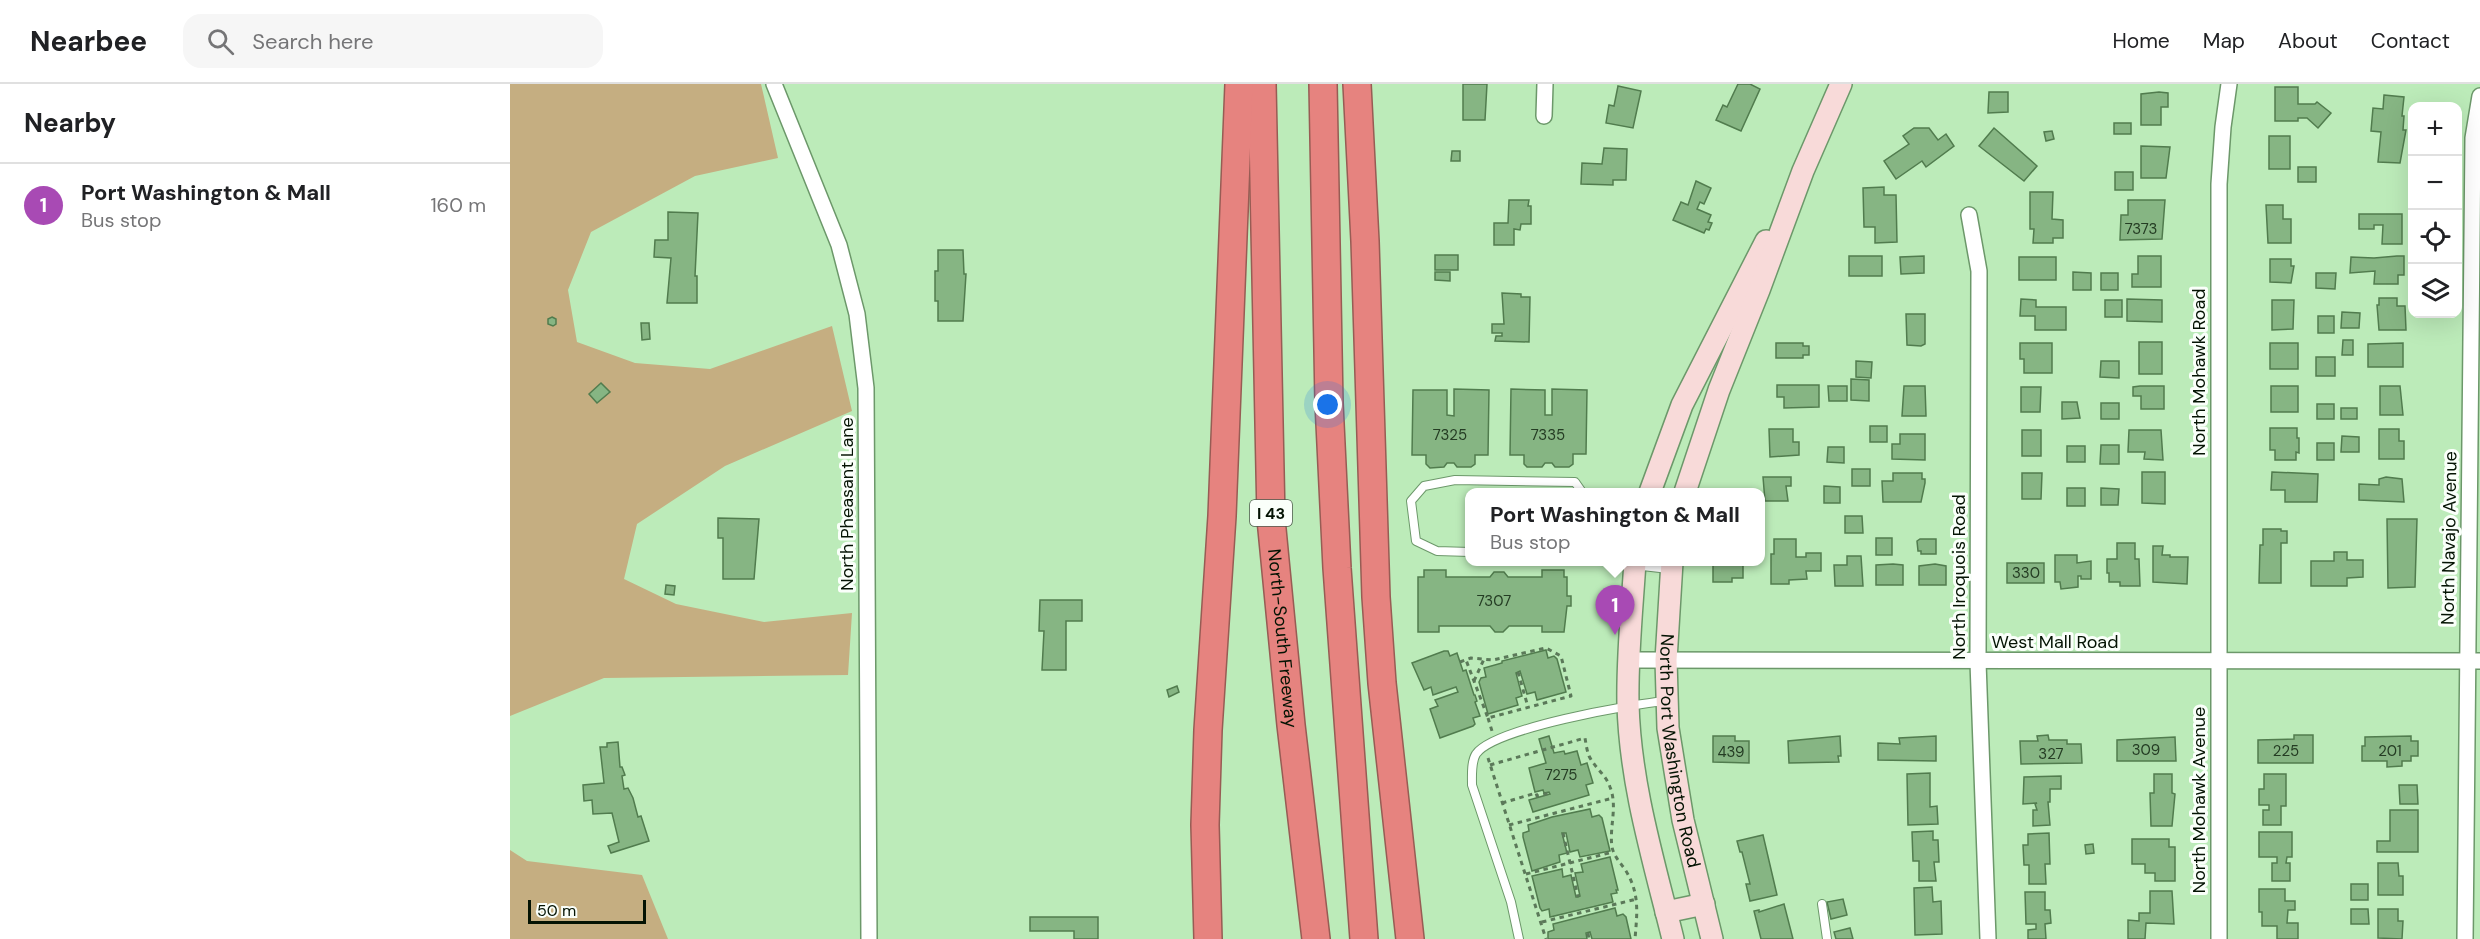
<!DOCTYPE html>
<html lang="en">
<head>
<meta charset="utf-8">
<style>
	body { margin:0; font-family:"DM Sans",sans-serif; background:#f6f6f6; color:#202124 }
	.controls { position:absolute; right:18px; top:18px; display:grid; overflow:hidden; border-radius:12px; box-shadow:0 6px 24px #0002 }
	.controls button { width:54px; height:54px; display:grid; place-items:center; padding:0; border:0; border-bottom:2px solid #e0e0e0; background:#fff; color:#202124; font:30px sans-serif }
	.scale { position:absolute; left:18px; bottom:15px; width:118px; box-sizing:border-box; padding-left:6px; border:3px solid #041303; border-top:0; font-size:16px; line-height:21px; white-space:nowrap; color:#041303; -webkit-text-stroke:4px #fafffa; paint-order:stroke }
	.you { position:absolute; left:818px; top:321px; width:21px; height:21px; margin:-15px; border:4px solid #fff; border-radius:50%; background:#1a73e8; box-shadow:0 0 0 9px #1a73e833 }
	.badge { display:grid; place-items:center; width:39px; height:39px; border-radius:50%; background:#a84ab4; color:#fff; font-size:20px; font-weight:700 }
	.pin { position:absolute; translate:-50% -50px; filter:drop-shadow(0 2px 3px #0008) }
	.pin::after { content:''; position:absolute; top:32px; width:21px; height:18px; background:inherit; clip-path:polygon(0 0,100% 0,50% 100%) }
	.popup { position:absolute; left:955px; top:404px; width:300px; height:78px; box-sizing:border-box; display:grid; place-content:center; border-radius:12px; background:#fff; filter:drop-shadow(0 2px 4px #0005); font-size:20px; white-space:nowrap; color:#757577 }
	.popup b { font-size:22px; color:#202124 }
	.popup::after { content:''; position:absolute; left:50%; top:100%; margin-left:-12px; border:12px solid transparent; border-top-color:#fff }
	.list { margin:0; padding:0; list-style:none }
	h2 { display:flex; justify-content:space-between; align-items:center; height:78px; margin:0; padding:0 24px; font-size:26px }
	h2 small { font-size:20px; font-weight:400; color:#757577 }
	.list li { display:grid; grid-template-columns:39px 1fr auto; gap:18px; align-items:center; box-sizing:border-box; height:84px; padding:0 24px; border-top:2px solid #e0e0e0 }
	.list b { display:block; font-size:22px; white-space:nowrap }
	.list p { margin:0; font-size:20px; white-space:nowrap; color:#757577 }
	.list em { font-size:20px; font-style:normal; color:#757577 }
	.icon { flex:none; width:33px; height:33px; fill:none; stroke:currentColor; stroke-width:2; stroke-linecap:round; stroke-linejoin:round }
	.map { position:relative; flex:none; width:1970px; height:855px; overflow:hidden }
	header { display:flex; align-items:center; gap:36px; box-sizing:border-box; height:84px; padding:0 30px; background:#fff; border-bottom:2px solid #e0e0e0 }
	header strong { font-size:28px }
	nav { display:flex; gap:33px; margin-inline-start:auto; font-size:21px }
	.search { width:420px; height:54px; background:#f6f6f6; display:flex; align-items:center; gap:15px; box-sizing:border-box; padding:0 21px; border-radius:18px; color:#757577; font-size:22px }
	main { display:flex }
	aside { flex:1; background:#fff }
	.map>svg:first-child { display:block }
</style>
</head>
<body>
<header>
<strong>Nearbee</strong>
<div class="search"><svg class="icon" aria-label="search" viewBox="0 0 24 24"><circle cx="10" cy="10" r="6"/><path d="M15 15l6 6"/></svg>Search here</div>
<nav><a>Home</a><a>Map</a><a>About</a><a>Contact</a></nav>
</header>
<main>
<aside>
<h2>Nearby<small></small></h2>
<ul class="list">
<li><span class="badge">1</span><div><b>Port Washington &amp; Mall</b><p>Bus stop</p></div><em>160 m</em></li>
</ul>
</aside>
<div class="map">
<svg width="1970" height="855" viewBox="0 0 1970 855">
	<rect width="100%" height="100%" fill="#bcebb9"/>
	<g fill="#c5ae81">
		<path d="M0,0h251l17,74 -83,18 -104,56 -23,58 9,52 58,21 75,6 122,-43 20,85 -127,55 -88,58 -13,55 52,25 88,18 88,-9 -4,62 -244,3 -94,38z"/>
		<path d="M0,766l17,11 115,14 26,64h-158z"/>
	</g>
	<g fill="#86b583" stroke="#517c4e" stroke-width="1.5">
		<path d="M953,0h24l-2,36h-22z"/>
		<path d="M1228,0h12l10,5 -19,42 -25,-11 7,-15 4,2z"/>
		<path d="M1108,2l23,5 -8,37 -27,-5 3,-18 5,1z"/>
		<path d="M1765,3h23v17h17l2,-2 14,11 -13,15 -11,-10h-9v3h-23z"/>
		<path d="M1479,8h19v20l-20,1z"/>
		<path d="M1649,8l9,1v14h-7v18h-20v-31z"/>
		<path d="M1874,11l20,2 -2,19h2l-1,14h3l-6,33 -22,-1 3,-30 -10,-1 2,-23 10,1z"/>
		<rect x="1604" y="39" width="17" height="11"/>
		<path d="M1404,44h15l9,12 8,-6 8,12 -28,21 -4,-6 -26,18 -12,-18 25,-17 -6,-8z"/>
		<path d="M1484,44l43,38 -13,15 -45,-35z"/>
		<path d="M1542,47l2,8 -8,2 -2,-9z"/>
		<rect x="1759" y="52" width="21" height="33"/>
		<path d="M1631,62l29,1 -4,31h-25z"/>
		<path d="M1094,64l23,1 -1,31h-13v5l-32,-1 1,-21 20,1z"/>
		<path d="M942,67h8v10h-9z"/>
		<rect x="1788" y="83" width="18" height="15"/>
		<rect x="1605" y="88" width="18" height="18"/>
		<path d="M1186,97l15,7 -7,16 -4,-2 -3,7 14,6 -3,7 4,1 -3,7 -3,-1 -2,4 -31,-13 8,-18 7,3z"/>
		<path d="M1374,103v8h12l1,47 -22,1v-16h-11l-1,-39z"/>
		<path d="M1520,108h23l-1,27 11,1v18h-10v5h-20l1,-14h-4z"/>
		<path d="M999,116h20l-1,6h3v18h-10l-1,6 -6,-1v16h-20v-22h14z"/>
		<path d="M1618,116h37l-3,39 -42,1 1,-25h7z"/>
		<path d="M1756,121h17v14h8v24h-23z"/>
		<path d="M158,128l30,1 -3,63h2v27h-30l4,-45 -17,-1 1,-17h13z"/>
		<path d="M1849,130h43v30h-20l1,-19h-9v4h-15z"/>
		<path d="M428,166h25l1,24h2l-3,47h-25v-20h-3v-30h3z"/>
		<rect x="925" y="171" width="23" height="15"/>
		<rect x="1339" y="172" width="33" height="20"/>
		<path d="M1414,172v17l-23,1 -1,-17z"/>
		<path d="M1628,172h23v31h-29v-13h6z"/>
		<path d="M1887,172h7v19h-6v9h-24l1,-13 -25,2 1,-16 23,1z"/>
		<rect x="1509" y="173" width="37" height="23"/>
		<path d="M1760,175h21v7h3l-3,17 -21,-1z"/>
		<path d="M925,188h15v9l-15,-1z"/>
		<path d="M1563,188l18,1v17h-18z"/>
		<rect x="1591" y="189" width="17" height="17"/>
		<path d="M1806,189h20l-1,16 -19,-1z"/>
		<path d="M992,209l19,1v3h9l-1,45 -34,-1 1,-5h6v-3h-10v-9h12z"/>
		<path d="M1869,214h18v8h8l1,24h-27l-2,-25h2z"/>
		<path d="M1511,215l15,1v7h30v23h-31v-14h-15z"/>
		<path d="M1617,215l35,1v22l-35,-1z"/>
		<rect x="1595" y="216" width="17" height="17"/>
		<path d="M1762,216h22l-1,29 -21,1z"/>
		<path d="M1832,228l18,1 -1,15h-18z"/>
		<path d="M1396,230h19v30l-4,2 -14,-1z"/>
		<rect x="1808" y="232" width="16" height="17"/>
		<path d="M42,233l4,2v5l-3,2 -5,-2v-5z"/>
		<path d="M131,239h8l1,16 -8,1z"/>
		<path d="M1833,256h10v15h-11z"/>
		<rect x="1629" y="258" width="23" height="32"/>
		<path d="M1266,259h27v3h6v9h-6v3h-27z"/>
		<path d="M1510,259h32v30h-28v-14h-4z"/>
		<rect x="1760" y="259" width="28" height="26"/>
		<path d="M1893,259v24h-35v-23z"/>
		<rect x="1806" y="273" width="19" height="19"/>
		<path d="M1346,277l16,1 -1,16 -15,-1z"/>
		<path d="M1591,277h18v17l-19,-1z"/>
		<path d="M1341,295l18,1v21l-18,-1z"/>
		<path d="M91,299l9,9 -13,11 -8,-9z"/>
		<path d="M1267,301h42v22l-35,1v-11h-7z"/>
		<path d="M1318,302h19v15h-18z"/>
		<path d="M1394,302h21l1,30h-24z"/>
		<path d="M1630,302h24v23h-23v-13h-8v-9z"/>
		<rect x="1761" y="302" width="27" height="26"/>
		<path d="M1870,302h20l3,29h-23z"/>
		<path d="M1511,303h20l-1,25h-19z"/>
		<path d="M944,305l35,1 -1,65h-13v9l-4,3h-14l-3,-4h-7l-3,4 -14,1 -4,-4v-9h-14l1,-65h34v25l7,1z"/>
		<path d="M1001,305l34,1v25h7v-26l35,1 -1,64h-13v10l-4,3h-14l-3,-4h-7l-3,4h-15l-3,-3v-9h-14z"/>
		<path d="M1552,318h15l3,16 -18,1z"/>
		<rect x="1591" y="319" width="18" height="16"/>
		<rect x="1807" y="320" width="17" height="15"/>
		<rect x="1831" y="324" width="16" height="11"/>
		<rect x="1360" y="342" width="17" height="16"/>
		<path d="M1760,344h27v10h2v15l-3,-1v8h-21v-10h-5z"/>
		<path d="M1259,345h24v13h6v13l-29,2z"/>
		<path d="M1869,345h20v12h5v18h-25z"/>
		<rect x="1512" y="346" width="19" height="26"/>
		<path d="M1619,346h32l2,30 -19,-1 1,-7h-17z"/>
		<path d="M1390,350h25v26l-33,-1v-15h8z"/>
		<path d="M1832,352l17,1v15h-18z"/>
		<rect x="1807" y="359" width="17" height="17"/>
		<path d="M1591,361h18v19h-19z"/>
		<rect x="1557" y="362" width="18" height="16"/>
		<path d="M1318,363h16v16l-17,-1z"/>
		<rect x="1342" y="385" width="18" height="17"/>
		<path d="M1632,388h23v32l-23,-1z"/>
		<path d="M1762,388l46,2 -1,28h-32v-12h-14z"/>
		<path d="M1383,389h29v6h3v4l-4,19h-38l-1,-21h11z"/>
		<path d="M1512,389h20l-1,26h-19z"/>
		<path d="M1253,393h28v9h-5l2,15h-23z"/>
		<path d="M1876,393l16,2 2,23 -45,-2v-16l20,1v-6z"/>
		<path d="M1314,402l16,1v16h-16z"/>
		<rect x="1557" y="404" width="18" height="18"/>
		<path d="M1591,404l18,1 -1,16h-17z"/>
		<path d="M1335,432h17l1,17h-18z"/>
		<path d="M208,434l41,1 -5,60h-31v-41h-5z"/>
		<path d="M1877,435h30l-2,68 -27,1z"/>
		<path d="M1753,445h18v2h6v12h-6v40h-22l1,-38h3z"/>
		<rect x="1366" y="454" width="16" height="17"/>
		<path d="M1264,455h22v18h10v-4h15v18h-15l1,8 -18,1v4h-18v-30h3z"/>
		<path d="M1410,455h16v15h-15v-3h-3l-1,-10z"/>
		<path d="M1607,459h18v16h4l1,27h-20v-4h-11v-9h-2v-14h10z"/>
		<path d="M1643,462h10l-1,9h8v2h18l-1,27 -34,-2z"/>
		<path d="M1824,468h13v8h16v17l-16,1v8h-36v-25h23z"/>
		<path d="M1545,471h22v8l14,-2v18h-10v-3h-3v11l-17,2 -1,-7h-5z"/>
		<path d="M1337,472h14l2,30h-28l-1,-21h13z"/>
		<path d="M1203,478h30v16h-11v4h-19z"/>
		<rect x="1497" y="479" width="37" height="20"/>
		<path d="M1383,480l10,1v20h-27v-20z"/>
		<path d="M1425,480l11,2v19h-27v-19z"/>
		<path d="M914,486h22v7h44l4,-5h10l4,5h34v-7h22v7h3v19h4v10h-4l-3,26h-22v-6h-33l-6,6h-8l-5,-6h-51v6h-21v-55h6z"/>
		<path d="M156,501l9,1 -1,9 -9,-1z"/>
		<path d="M530,516h42v21h-16v49h-24l2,-39h-5z"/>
		<path d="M1036,566l2,8 6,-2 3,3 9,33 -29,8 -2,-8 -8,2 -7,-23 -4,2 6,23 -6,2 2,7 -30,9 -9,-32 2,-4 5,-1 -2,-9 18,-5v-2z"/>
		<path d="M934,567h4l2,5 7,-3 6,18 3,-1 8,25h1l2,6 -2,1 5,14 -7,2 2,6 -2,2 -33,12 -10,-29 8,-3 -3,-6 23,-8 -2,-5 -23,8 -2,-8 -7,3 -12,-27z"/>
		<path d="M667,602l2,6 -10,5 -2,-7z"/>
		<path d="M1538,651l1,5h18v4h14l1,19 -61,1 -1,-23h18l-1,-5z"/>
		<path d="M1784,651h19v28h-55v-23l36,-1z"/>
		<path d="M1039,652l5,17 10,-2 1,3 12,-3 4,14 6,-2 6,20 -7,2 3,10 -56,17 -4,-12 21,-6 -1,-2 -5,1 -1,-3 -8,2 -6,-24 17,-5 -7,-24z"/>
		<path d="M1203,652h22v5h14v22l-36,-1z"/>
		<path d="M1330,652l1,20h-3l1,6 -50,1 -1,-22z"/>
		<path d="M1426,652v25l-58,-1v-17l22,1 -1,-6z"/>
		<path d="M1901,652v5h7v15h-7v5h-9v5l-15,1v-6h-25v-15h3v-9z"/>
		<path d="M1665,653l1,24h-59v-21z"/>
		<path d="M108,658l2,25h2l3,8 -3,1 2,13 4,-1 5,10 5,19 3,-1 8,25 -38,12 -3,-7 11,-4 -7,-29 -19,1 -1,-14 -8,1 -1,-16 21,-2 -4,-36h7v-4z"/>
		<path d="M1420,689v34l7,-1 1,18 -30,1 -1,-51z"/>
		<path d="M1644,690h18v19l3,1 -3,32h-21l-1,-33h4z"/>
		<path d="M1754,690h22v32h-5v19h-18v-15h6v-5h-10v-16h5z"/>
		<path d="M1551,692v13h-11v13h-2l2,23 -17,1v-16h4l-2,-6 2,-1 -14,1 1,-27z"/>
		<path d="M1889,701h18l1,19h-18z"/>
		<path d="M1080,725l2,8 7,-2 3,3 8,33 -30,6 -2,-7 -8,2 -4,-19h-4l5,20 -8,2 1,7 -28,9 -9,-34v-4l6,-2 -1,-6 24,-8z"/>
		<path d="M1880,726h28v42h-41v-11h13z"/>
		<path d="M1423,747v9h5l1,22h-5l2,19h-17v-20h-6l-1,-29z"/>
		<path d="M1749,748h33v25h-5l-1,6h4v18h-18v-18h5v-6h-18z"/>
		<path d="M1539,749l1,31h-5l1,20h-17v-19h-5l-1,-20h5v-11z"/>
		<path d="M1253,751l14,60 -27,6 -4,-17h4l-8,-32h-2l-3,-11z"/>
		<path d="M1622,755h37v8h6v34h-20v-8h-10v-9h-13z"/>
		<path d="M1583,760l1,9 -8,1 -1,-9z"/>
		<path d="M1100,773l8,33h-2l1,3 -6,1 2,8 -63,15 -1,-8 -7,2 -2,-3 -8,-32 30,-7 1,8 8,-2 5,22h2l2,-1 -5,-23 8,-1 -2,-8z"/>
		<path d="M1868,779h20l1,13h4v19h-25z"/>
		<rect x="1841" y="800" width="17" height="16"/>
		<path d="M1422,803l1,15 8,-1 1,33 -27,1 -1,-47z"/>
		<path d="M1749,805h26v12h10v9h-7l-1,13h11v16h-21v-13h-15v-14h-3z"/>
		<path d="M1640,807h22l2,33 -28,-1 -1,16h-17v-19l11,1v-8h11z"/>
		<path d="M1515,808h20v18h5l1,13 -6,1 1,15h-18v-9l8,-1v-5h-10z"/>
		<path d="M1333,815l4,16 -16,4 -4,-17z"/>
		<path d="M1274,820l9,35h-32l-7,-28 5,-1v2z"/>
		<path d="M1105,824l2,8 6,-2 3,3 5,22h-39l-2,-7 -4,1 1,6h-39v-7l6,-2 -1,-6z"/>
		<path d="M1841,825h17l1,15h-18z"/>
		<path d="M1868,825h20v12h5l-1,18 -24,-1z"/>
		<path d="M520,833h68v22h-24v-8h-44z"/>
		<path d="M1340,844l3,11h-17l-2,-7z"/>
	</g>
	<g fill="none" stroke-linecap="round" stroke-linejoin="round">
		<g stroke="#6c986a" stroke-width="10">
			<g id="service">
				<path d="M960,468l-33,-1 -21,-10 -5,-40 13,-15 31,-6 120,2 7,10"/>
				<path d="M1097,478l62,7"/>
				<path d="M1312,820l5,35"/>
				<path d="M1009,855l-8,-37 -39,-117c0,-9 -1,-23 4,-31 18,-26 156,-50 190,-53"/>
			</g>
		</g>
		<g stroke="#6c986a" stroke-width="18">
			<g id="minor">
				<path d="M264,0l65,161 18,69 9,74 3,551"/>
				<path d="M1034,32l1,-32"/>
				<path d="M1459,131l10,56 -1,391 10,277"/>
				<path d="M1119,576l851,1"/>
				<path d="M1709,855v-755l4,-57 6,-43"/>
				<path d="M1955,855l8,-801 7,-42"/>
			</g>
		</g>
		<g stroke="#6c986a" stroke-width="24">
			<g id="secondary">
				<path d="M1140,408l32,-87 84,-164"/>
				<path d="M1175,408l34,-102 40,-100 44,-119 38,-87"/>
				<path d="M1125,478c-3,47 -8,95 -7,142 2,80 26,158 45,235"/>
				<path id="s1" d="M1162,478l-6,98 2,68 15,92 29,119"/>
				<path d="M1156,828l38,-8"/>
			</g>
		</g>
		<g stroke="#975c54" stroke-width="30">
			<g id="motorway">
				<path id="s2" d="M752,0l9,435 20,206 25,214"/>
				<path d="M813,0l6,319 8,165 27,371"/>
				<path d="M847,0l8,157 11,356 6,86 28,256"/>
				<path d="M698,855l-3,-114 3,-95 14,-214 17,-432"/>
			</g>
		</g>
		<g stroke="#5b7959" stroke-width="3" stroke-dasharray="4.5 4.5" stroke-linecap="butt">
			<path d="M950,578l11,-4 22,2 53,-12 15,8 10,40 -83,22 -22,-58"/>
			<path d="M1008,588l10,35"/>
			<path d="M964,597l10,-22"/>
			<path d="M978,634l4,13"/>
			<path d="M978,674l58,181"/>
			<path d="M980,681l95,-27c1,6 2,13 4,18 6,12 17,19 21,31 8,20 -1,40 2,60 2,10 9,16 14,24 14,23 11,43 9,68"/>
			<path d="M992,719l34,-10 1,3 13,-3"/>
			<path d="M999,741l104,-27"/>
			<path d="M1053,749l15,64"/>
			<path d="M1016,790l87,-22"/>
			<path d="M1032,838l95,-23"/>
			<path d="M1078,849l1,6"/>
		</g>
		<use href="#service" stroke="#fff" stroke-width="8"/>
		<use href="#minor" stroke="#fff" stroke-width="15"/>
		<use href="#secondary" stroke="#f8dad9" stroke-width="21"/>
		<use href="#motorway" stroke="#e6837f" stroke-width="27"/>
	</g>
	<g text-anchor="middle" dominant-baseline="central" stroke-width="6" stroke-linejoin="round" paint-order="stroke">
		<g font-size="15" fill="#243c23">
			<text x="1631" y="145">7373</text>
			<text x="940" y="351">7325</text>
			<text x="1038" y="351">7335</text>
			<text x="1516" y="489">330</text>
			<text x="984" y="517">7307</text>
			<text x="1636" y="666">309</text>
			<text x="1776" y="667">225</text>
			<text x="1880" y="667">201</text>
			<text x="1221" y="668">439</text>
			<text x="1541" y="670">327</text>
			<text x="1051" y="691">7275</text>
		</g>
		<rect fill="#fafffa" stroke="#4e5a4d" stroke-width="1.5" x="740" y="416" width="42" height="26" rx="4.5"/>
		<g font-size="16" font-weight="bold" fill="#041303">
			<text x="761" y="429">I 43</text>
		</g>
		<g font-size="18" fill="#041303" stroke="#fafffa">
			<text transform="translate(1689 288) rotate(-90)">North Mohawk Road</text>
			<text transform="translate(337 420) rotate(-90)">North Pheasant Lane</text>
			<text transform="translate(1939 454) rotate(-89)">North Navajo Avenue</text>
			<text transform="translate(1449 493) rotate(-90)">North Iroquois Road</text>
			<text stroke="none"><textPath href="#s2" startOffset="555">North-South Freeway</textPath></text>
			<text x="1545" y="558">West Mall Road</text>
			<text stroke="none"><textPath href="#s1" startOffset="190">North Port Washington Road</textPath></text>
			<text transform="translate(1689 716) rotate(-90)">North Mohawk Avenue</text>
		</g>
	</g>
</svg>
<div class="controls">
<button>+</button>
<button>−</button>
<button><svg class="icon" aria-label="locate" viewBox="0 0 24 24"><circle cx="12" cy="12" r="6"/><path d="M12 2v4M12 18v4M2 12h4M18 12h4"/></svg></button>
<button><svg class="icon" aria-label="layers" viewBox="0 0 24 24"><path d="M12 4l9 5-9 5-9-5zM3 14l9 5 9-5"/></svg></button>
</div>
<div class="scale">50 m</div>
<div class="you"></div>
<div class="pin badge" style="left:1105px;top:551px">1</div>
<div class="popup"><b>Port Washington &amp; Mall</b>Bus stop</div>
</div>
</main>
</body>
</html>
